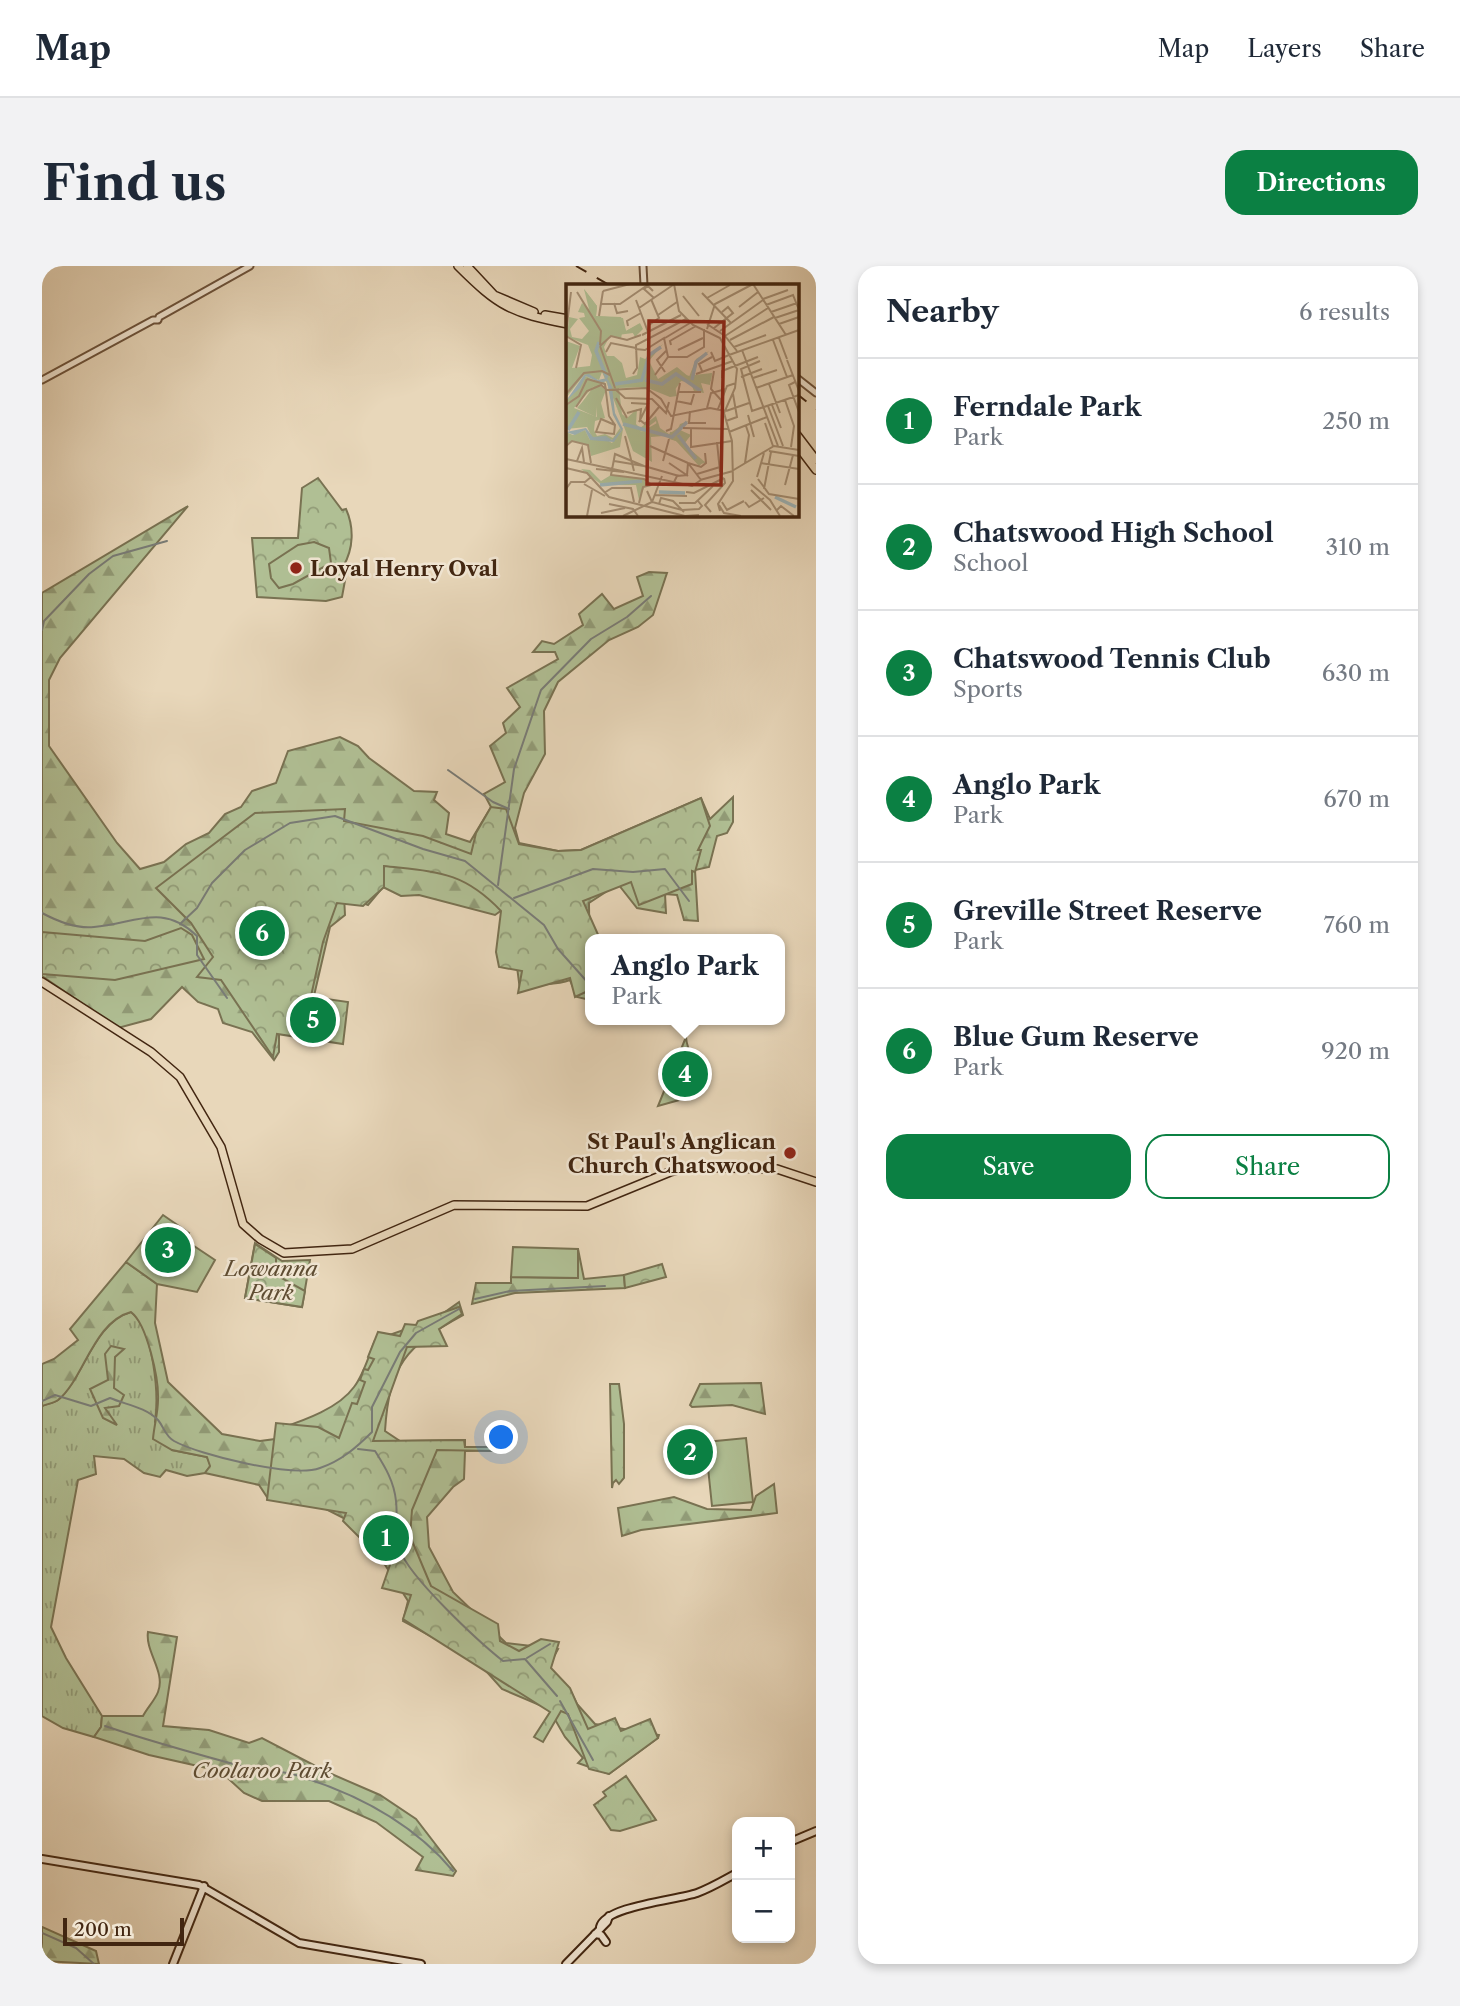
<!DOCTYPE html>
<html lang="en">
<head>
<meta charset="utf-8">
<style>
	body { margin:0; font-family:"Libre Caslon Text",serif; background:#f2f2f3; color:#1f2937 }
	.controls { position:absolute; right:21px; bottom:21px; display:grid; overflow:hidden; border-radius:14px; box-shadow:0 4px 10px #0003 }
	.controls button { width:63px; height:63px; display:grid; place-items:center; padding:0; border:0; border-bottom:2px solid #e0e1e3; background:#fff; color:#1f2937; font:35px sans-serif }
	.scale { position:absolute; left:21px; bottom:18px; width:121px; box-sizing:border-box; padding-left:7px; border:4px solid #422611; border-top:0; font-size:19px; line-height:24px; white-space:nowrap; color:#422611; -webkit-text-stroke:5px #f0e5d2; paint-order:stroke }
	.you { position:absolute; left:460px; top:1172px; width:24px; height:24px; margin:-18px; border:5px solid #fff; border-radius:50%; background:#1a73e8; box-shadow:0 0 0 10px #1a73e833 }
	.badge { display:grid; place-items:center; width:46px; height:46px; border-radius:50%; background:#0b8043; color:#fff; font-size:23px; font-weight:700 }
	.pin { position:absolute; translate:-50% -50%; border:4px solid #fff; box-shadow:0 2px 7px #0006 }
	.popup { position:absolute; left:543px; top:668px; width:200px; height:91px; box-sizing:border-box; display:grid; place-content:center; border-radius:14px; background:#fff; filter:drop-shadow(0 2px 5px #0005); font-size:23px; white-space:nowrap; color:#747a83 }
	.popup b { font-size:26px; color:#1f2937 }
	.popup::after { content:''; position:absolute; left:50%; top:100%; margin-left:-14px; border:14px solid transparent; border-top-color:#fff }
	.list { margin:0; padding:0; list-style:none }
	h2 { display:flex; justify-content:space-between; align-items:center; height:91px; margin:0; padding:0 28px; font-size:30px }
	h2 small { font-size:23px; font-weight:400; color:#747a83 }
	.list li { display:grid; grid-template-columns:46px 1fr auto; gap:21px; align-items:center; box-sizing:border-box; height:126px; padding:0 28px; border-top:2px solid #e0e1e3 }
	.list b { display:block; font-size:26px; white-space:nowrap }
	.list p { margin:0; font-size:23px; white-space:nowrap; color:#747a83 }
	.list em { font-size:23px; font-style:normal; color:#747a83 }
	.actions { display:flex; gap:14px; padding:21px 28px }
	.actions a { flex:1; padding:16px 0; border:2px solid #0b8043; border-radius:21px; text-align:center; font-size:24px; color:#0b8043 }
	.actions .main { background:#0b8043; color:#fff }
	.map { position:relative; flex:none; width:774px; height:1698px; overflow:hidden; border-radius:21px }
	header { display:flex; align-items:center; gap:42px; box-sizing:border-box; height:98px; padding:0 35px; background:#fff; border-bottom:2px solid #e0e1e3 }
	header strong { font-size:33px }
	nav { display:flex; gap:38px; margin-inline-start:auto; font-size:24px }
	.intro { display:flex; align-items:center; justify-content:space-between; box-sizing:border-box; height:168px; padding:0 42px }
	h1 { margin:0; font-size:49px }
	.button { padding:18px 32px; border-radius:21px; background:#0b8043; color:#fff; font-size:24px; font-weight:700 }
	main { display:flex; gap:42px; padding:0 42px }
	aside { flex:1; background:#fff; border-radius:21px; box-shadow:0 4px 10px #0003 }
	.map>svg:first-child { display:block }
</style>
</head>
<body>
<header>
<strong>Map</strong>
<nav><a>Map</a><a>Layers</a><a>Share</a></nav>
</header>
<div class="intro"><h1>Find us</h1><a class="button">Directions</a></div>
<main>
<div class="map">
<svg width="774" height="1698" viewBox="0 0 774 1698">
	<defs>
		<pattern id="grass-tufts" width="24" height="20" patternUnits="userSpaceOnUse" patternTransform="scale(1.75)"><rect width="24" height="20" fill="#b0bf94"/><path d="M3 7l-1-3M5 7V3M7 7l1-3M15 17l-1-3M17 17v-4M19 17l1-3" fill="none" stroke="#919b77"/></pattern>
		<pattern id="forest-firs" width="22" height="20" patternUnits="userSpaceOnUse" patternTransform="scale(1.75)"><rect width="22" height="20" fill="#b0bf94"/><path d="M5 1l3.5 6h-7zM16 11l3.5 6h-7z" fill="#919b77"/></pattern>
		<pattern id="park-crowns" width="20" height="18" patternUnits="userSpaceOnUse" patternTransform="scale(1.75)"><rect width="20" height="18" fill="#b0bf94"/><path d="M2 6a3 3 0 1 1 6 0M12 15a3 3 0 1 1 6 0" fill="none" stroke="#919b77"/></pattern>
	</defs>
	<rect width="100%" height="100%" fill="#e8d7ba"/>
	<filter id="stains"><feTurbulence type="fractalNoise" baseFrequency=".00286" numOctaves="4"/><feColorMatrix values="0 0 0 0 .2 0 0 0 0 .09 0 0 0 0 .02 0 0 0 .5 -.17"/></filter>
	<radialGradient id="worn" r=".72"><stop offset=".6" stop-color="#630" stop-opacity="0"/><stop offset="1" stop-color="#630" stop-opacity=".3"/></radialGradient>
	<path fill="url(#grass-tufts)" stroke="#797252" stroke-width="2" d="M89,1046c23,18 28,82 24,110l17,28 35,7 4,9 -6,7 -18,3 -21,-6 -6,7 -16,-4 -20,-14 -30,-3 2,18 -18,6 -27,147 15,31 36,58 -1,11 -7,10 -31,-9 -21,-12v-310c4,-2 12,-3 16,-6 25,-21 36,-78 73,-88z"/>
	<g fill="url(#forest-firs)" stroke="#797252" stroke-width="2">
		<path d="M146,240l-128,152 -11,22v66l68,97 23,26 24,-7 22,-18 23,-11 16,-19 16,-7 11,-16 24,-8 12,-32 52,-14 18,9 11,12 45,33 23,1 -3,8 15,13 -3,21 24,8 21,-35 -7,-13 21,-12 -15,-36 16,-13 -3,-10 17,-16 -13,-19 51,-29 -3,-7h-22l9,-11 12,3 29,-19 -4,-11 23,-20 12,15 29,-13 -6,-19 12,-5 18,1 -14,42 -15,12 -29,13 -51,42 -14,29 1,43 -21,39 -9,35 4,15 39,8 23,-1 120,-52 9,21 23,-22v25l-6,11 -10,3 -8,31 -14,3 3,51 -14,-1 -7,-25 -12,-1 1,19 -29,-5 -19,-24 -29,19 1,97 -13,-3 -7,-17c-18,7 -34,1 -50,10l-11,-85 -14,10 -76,-20 -18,1 -18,-9 -15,18 -24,-10 1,20 -15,12 -17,73 -34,33v19l-5,8 -22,-28 -29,-9 -5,-14 -20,-7 -16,-15 -31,32 -33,9 -76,-52v-383z"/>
		<path d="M213,977l27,18 28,-1 -8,47 -57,-9z"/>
		<path d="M536,983l6,30 40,-4 1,13 -110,5 -43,11 4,-21h35v-6l66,1z"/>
		<path d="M84,996l31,22 -2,39 13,59 54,52 38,7 15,-2 6,-11c24,-8 58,-20 73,-41 10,-13 15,-32 21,-47l60,-21 24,-17 4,13c-57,31 -74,50 -78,116l15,10 65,-1v7h34v3l-34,1 -1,28 -11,8 -26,30 2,30 24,45 53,51 52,6 -14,26 25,13 8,16 18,20 64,11 -1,3 -49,36 -31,-11 5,-5 -18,-21 -16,-28 -47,-20 -24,-27 -75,-41 5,-20 -47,-74 -43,-22 -51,-8 -8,-12 -54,-12 5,-7 -3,-9 -35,-7 -19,-11c1,-13 5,-26 5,-39 1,-21 -11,-76 -27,-88 -38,10 -47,67 -73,88 -4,3 -11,4 -16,6v-42l12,-5 24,-19 -8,-11z"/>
		<path d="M69,1080l13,3 -9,8 -1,31 10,7 -5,11 -14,2 12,17 -14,-7 -13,-29 18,-9 -3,-26z"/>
		<path d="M719,1117l4,31 -33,-9 -40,2 -2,-2 10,-21z"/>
		<path d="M568,1118h9l5,40v54l-5,6 -3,-4 -3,3 -1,5z"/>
		<path d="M732,1218l3,29 -136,17 -19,6 -4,-28 56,-11 33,12 44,1 5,-14z"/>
		<path d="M106,1366l29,5 -14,89 46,4 40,13 13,-5 65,34 53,23 36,24 40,52 -3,5 -37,-6 7,-13 -47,-35 -47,-21h-67l-18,-8 -24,-22 -71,-16 -55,-18 7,-10 1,-11h41c4,-8 12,-16 15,-24 8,-20 -13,-40 -10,-60z"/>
		<path d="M0,1661l54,24 3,13 -57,-3z"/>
	</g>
	<g fill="url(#park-crowns)" stroke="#797252" stroke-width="2">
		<path d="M276,212l24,32 4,-1c8,18 8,39 -3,58l3,8 -4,22 -16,4 -69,-4 -5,-59h46l4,-50z"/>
		<path d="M659,532l9,28 -12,24h3l-6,22 -3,-1v13l-53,21 -8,-23 -48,19 17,38h-10v51l-15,7 -5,-19 -52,15 4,-22 -23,-4 -3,-15 5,-41c-38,-40 -64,-39 -117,-45v21l-21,19 -26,-3 -14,39 -12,54h-5l42,6 -5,42 -66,-10 -4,23 -52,-77 -24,-3 16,-20 -22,-34 -35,-35 99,-75 90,-4 -1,12 79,15 48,18 5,-21 15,-26 15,2 13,35 39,7 23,-1z"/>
		<path d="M139,662l11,7 12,24 -89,21 -73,-6v-42l103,9z"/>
		<path d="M644,771c1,19 16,32 16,52l-12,8 -32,9z"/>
		<path d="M213,978l21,14v17l29,16 -3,16 -57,-9z"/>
		<path d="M620,998l4,13 -41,11 -1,-13z"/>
		<path d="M417,1041l3,7 -23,15 8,17 -40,1 -34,94 91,-1 1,7h28l-1,4 -55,-1 -25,60 -2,26 21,50 67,38 2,17 19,10 22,-12 18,3 -8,26 19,20 18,41 27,-11 6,13 29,-12 8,19 -49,36 -20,-5 -21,-55 -7,-3 -18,31 -9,-5 16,-25 -147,-93 8,-24 -29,-7 10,-29 -24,-5 3,-10 -8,-3 -20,-20 3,-8 -79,-13 9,-77 42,4 21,11 13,-35 5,1 8,-22 -5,-2 4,-11 4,1 6,-11 -6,-2 10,-25 22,4 5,-12 11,1 2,-4z"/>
		<path d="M584,1510l30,44 -36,11 -9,-1 -17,-25 12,-9 -3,-4z"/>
	</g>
	<g fill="#b0bf94" stroke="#797252" stroke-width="2">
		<path d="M272,276l15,6 2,15 -38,21 -14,4 -8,-10 -2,-14 29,-19z"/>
		<path d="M121,949l26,18 -4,7 30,20 -18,32 -40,-8 -31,-22z"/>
		<path d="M471,981l65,2v29l-67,-1z"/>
		<path d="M704,1172l7,64 -41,4 -5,-48 -8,13 -6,-4 8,-12 6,3 -1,-16z"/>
	</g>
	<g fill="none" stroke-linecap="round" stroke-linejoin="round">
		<g stroke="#797c77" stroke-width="2">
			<path d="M0,364l2,-9 45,-47 24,-18 54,-15"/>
			<path d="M406,504l45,32 16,7"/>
			<path d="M456,619l16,-116 27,-79 50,-51 36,-22 24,-21"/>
			<path d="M472,632l79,-29 40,3 32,-3 24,32"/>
			<path d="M0,647c15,8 34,16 52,14 40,-3 68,-25 103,9v19l30,43"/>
			<path d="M138,658l17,-16 15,-25 33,-33 45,-27 45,-7 88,33 42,12 79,64 14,24 32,36"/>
			<path d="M433,1033l35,-8 95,-5"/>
			<path d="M0,1135l13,-6 36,11 19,-8c17,7 35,9 48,22 6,7 7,16 16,21 25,14 119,37 146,27 21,-7 37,-21 52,-36v-25l28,-55 16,-19 43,-24"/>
			<path d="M316,1183l17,2c10,16 19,30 21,50 2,17 -2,32 4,49 9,27 79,92 103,111l22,-2 32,37"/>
			<path d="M485,1392l23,-14"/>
			<path d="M518,1435l33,59"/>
			<path d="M63,1460c47,16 95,29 143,42 16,4 33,2 48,7 59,18 117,48 157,96"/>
			<path d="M0,1667l34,15 18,16"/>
		</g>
		<g stroke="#6c523b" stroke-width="9">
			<g id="tertiary">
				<path d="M601,0l1,19"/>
				<path d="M755,112l19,15"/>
				<path d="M0,114l111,-60h5l1,-3 91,-51"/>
			</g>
		</g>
		<g stroke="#422611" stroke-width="10">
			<g id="secondary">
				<path d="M748,1576l26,-11"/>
				<path d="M0,1593l157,26 100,58 122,21"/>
				<path d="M558,1661c5,-21 77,-27 97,-34 14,-5 27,-13 40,-20"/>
				<path d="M553,1668l6,1 5,7"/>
				<path d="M131,1698l31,-78"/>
				<path d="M524,1698l41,-42 2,-6"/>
			</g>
		</g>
		<g stroke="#422611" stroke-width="10">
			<path id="primary" d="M0,716l109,70 29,25 41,70 22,77 17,15 24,14 68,-4 102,-44 133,1 83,-34 19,-5 88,2 39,13"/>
		</g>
		<g stroke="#422611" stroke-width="10">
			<g id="trunk">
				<path d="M416,0c41,41 53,47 110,58"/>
				<path d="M425,0l27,29 40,17"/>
				<path d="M503,49l23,4"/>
				<path d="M755,169l19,25"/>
				<path d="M755,179l19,25"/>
			</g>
		</g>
		<use href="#tertiary" stroke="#f0e5d2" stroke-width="5"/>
		<use href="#secondary" stroke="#f0e5d2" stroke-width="6"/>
		<use href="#primary" stroke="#e8d7ba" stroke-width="7"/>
		<use href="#trunk" stroke="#e8d7ba" stroke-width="7"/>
		<g stroke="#422611" stroke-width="2" stroke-dasharray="12 12" stroke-linecap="butt">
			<path d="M534,0l33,19"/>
			<path d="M755,128l19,15"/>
		</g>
	</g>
	<g fill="#8f2418" stroke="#f0e5d2" stroke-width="2.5">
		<circle cx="254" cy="302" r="7"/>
		<circle cx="748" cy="887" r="7"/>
	</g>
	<g text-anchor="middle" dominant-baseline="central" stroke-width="5" stroke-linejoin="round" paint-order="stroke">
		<g font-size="21" font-weight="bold" fill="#422611" stroke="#f0e5d2" text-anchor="start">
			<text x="268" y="302">Loyal Henry Oval</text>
			<text x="734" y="875" text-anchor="end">St Paul's Anglican<tspan x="734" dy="24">Church Chatswood</tspan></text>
		</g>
		<g font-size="21" font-style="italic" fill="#5e4c32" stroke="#f0e5d2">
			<text x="229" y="1002">Lowanna<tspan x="229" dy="24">Park</tspan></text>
			<text x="220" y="1504">Coolaroo Park</text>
		</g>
	</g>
	<g transform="translate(524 18)">
		<rect width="233" height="233" fill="#e8d7ba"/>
		<path d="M48,116l6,14 21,18 16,-9 6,13 -12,1 1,25 -19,-11z" fill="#b0bf94"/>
		<path d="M18,5l13,17 -1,10 25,1 5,14 13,-7 -3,13 -3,-4 -23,3 -6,11 3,9h7l8,7 4,15 11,-3 3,-18 5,2 18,-15 -14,17 9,18 19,-12 12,10 7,-18 13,-8 -11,11 -4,13 18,-2 -2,12 -9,-2 3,10 -10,-2 -1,-8 -12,-2 -11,16 -25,-10 -26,1 3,26 5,4 10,-9 -1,15 4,4 16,-12 4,12 9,6 19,-13 -8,9 11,5 -7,9 22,19 -8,1 -20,-22 -20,-9 -2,-12 -15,11 -17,-8 -22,-52 -3,8 -15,-5 -18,23v-57l14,5 -8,22 18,-2 2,-11 -4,-10 -21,-8 2,-20 9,2 -8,10 2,8 10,2 7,-8 -10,-13 6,-1 -1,-4 -6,-1 4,-9 7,6zM20,92l13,7 5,-2 3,8 -4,-5 -4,1 7,5 -5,13 4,15 -10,3 -1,9 3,6 8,-2 8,4 7,-10 -6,-12 7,14 -7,10 -22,-3 -5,-10 -21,2v-28zM28,102l-13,18 15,-8 1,21 -23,-9zM15,185l9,1 11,11 10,-6 33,4 2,4 -7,17 -3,-15h-34z" fill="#b0bf94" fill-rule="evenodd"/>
		<path d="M26,107l6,3 -2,23 -19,-9z" fill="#b0bf94"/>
		<path d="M18,5l13,17 -1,10 27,2 3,13 14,-8 3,6 -8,8 -2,-4h-11l-1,6 -11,-3 -9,8 1,-9zM111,89l21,5 14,-5 -1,8 -11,2 3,7 -9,1 -4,-10 -9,-2 -6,7 2,10 -7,1 -7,-9 -15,1 -34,-7 7,-4 14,7 23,1 11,-12zM122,137l-9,12 12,2 -8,8 16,19 6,-1 -6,5 -23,-25 -7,-2 1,-7 6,1 4,-9zM19,146l5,10 14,-2 8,5 11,-14 -3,18 -29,9 -2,-10 -17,-5 -6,5v-14l7,3z" fill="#b0bf94"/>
		<path d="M23,90l9,6 9,-2 5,9 3,26 8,16 -9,13 -24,-2 -5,-10 -10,5 -9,-3 20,-4 7,9 13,-1 6,4 9,-10 -8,-15 -6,-34 -7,2 -14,-7 -6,12 -14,13 18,-26z" fill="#9db6bb"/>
		<path fill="none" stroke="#9db6bb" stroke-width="3.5" d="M33,58l-3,9 11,27M76,96l7,-25 12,-8M79,96l17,4 14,-10 25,17M126,96l4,-18 11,-9M49,100l28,-4M57,140l49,13 15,-15M2,146l11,-18M112,151l18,24M34,201l42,-4M93,208l26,1M209,213l21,10"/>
		<path fill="none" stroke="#a69076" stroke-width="2" d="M108,0l5,27 14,14 27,13 17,31 -2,19 -11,25 8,28 1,40 -15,23 2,7M187,0l33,51M37,7l27,-7M87,7l-5,-5 -4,3 10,9M11,8l24,39 -1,14M136,9l29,30M117,12l16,20M141,14l23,-13M197,15l25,-9M70,16l12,32M48,19l3,10 11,-2M35,20h19l29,-20M200,21l27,-10 6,15M173,23l19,-15M73,24l34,-23M205,28l26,-9M92,31l19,-13M33,32l4,-25M209,34l24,-8M141,40l18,12 12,15M213,40l20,-7M83,41l10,-7 -8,-19M62,42l-1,-5 14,-8M148,44l19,-15 -5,-6 -6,5M141,45l8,-25 38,-20M154,47l43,-31M0,49l5,-41M76,51l39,-20M0,52l15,9 -5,23M159,52l43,-28M99,54l25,-15M213,54l8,21M164,56l44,-23M207,56l14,37M105,61l-1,-4 26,-15M34,62l11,-10 16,4 14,-5M34,62l15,42M168,63l32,-12M69,65l10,1 19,-12 4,19M112,66l25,-12M176,66l36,96M40,68l5,-9 25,5M145,68l4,9 14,-6M163,71l70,-25M221,76l12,31M194,77l-19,8 11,42 47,-16M136,87l-3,-7 13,-7M148,87l-3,18 10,11M99,88l-8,-12 9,-9M67,90l4,-6 -1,-23 50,-26M130,90l37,-13M89,91l13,-18h19l17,-10v-18M175,93l21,-8M156,94v-7l36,-14M187,94l24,-8M21,95l18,5 4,32 6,9M229,98l-6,3 10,27M203,100l11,29M190,104l37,-13M49,105l10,9 27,1 14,14 3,-11M112,108h23M0,110l18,-21 18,-2 8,4M50,114l11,20M219,116l9,26 -3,21M110,117l15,3 3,-10M65,119l17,1 -9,18M0,121l13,-9 8,-17M206,121l9,23M202,122l15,40M10,123l11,-16 14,-6 6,5 39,-2 15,11 10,17 39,-8 15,3M141,124l4,-15 15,-4M152,125l9,-23 9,-3M124,127l-1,12h17M160,127l23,-8M61,129l14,-4 -1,11 5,4 14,-17M182,131l6,22M35,135l14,6 -1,9 -18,-2zM160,137l11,-4 -4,-23M199,139l8,23M117,144l45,1M125,144v19l41,-6M100,147l5,-2 9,-46M163,148l38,-15M59,152l9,35M151,158l3,30M0,162l6,-5 16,4 3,18M84,162l38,17M203,167l30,5M0,175l126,27 9,-6M11,177l5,-13 2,14M48,177l30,5M97,177l6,-22M103,179l19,13M122,179l13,4 5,-4 -1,-10M122,179l13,17M179,179l4,-28 -3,-9M195,179l38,6M78,182l-29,-12 -4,21 33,4 8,6M78,182l35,10M0,184l21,5 22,24 76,19 14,-1M30,185l28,3M166,187l42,-25 25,4M131,190l23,-7M191,193l7,-24M192,195l11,15 30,5M134,196l33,-9M108,198l3,-6 10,-1 1,-12M18,200l21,12M185,200l19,16 10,16M219,201l8,-30M0,205l5,-7h14l6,-5M198,205l7,-37M185,206l20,20M81,207l5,11 30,8 17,-1 3,-3 -4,-5M120,208l8,1 30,-15M38,209l8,-5h19l3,14M89,211l32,1M156,218l5,8 17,-9M179,218l4,5 15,-9M73,219l4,-16 8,-2M113,219h16l18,-17M43,220l24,5 5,7M93,220l2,-6 12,3 11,11M153,221l5,8 17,3M211,226l4,-4 13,10M145,228l-6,-7 20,-22 -1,-5M35,229l24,-5M21,232l5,-26M57,232l29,-14 10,-26"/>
		<path fill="#8f2418" fill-opacity="0.15" stroke="#8f2418" stroke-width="3.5" d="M83,37l75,1 -3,163 -74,-1z"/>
		<rect width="233" height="233" fill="none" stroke="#422611" stroke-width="3.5"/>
	</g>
	<rect width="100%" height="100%" filter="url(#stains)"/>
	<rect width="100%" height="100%" fill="url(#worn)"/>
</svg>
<div class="controls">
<button>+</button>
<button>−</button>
</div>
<div class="scale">200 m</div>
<div class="you"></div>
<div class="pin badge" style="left:344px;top:1272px">1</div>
<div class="pin badge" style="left:648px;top:1186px">2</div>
<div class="pin badge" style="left:126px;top:984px">3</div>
<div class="pin badge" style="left:643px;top:808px">4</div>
<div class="popup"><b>Anglo Park</b>Park</div>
<div class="pin badge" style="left:271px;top:754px">5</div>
<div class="pin badge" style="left:220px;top:667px">6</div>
</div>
<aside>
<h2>Nearby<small>6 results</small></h2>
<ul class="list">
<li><span class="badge">1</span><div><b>Ferndale Park</b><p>Park</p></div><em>250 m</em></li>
<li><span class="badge">2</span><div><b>Chatswood High School</b><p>School</p></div><em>310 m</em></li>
<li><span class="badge">3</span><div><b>Chatswood Tennis Club</b><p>Sports</p></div><em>630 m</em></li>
<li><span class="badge">4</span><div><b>Anglo Park</b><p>Park</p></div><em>670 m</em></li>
<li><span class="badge">5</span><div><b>Greville Street Reserve</b><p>Park</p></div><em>760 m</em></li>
<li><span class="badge">6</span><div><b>Blue Gum Reserve</b><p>Park</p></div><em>920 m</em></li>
</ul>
<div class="actions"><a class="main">Save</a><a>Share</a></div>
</aside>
</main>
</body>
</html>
